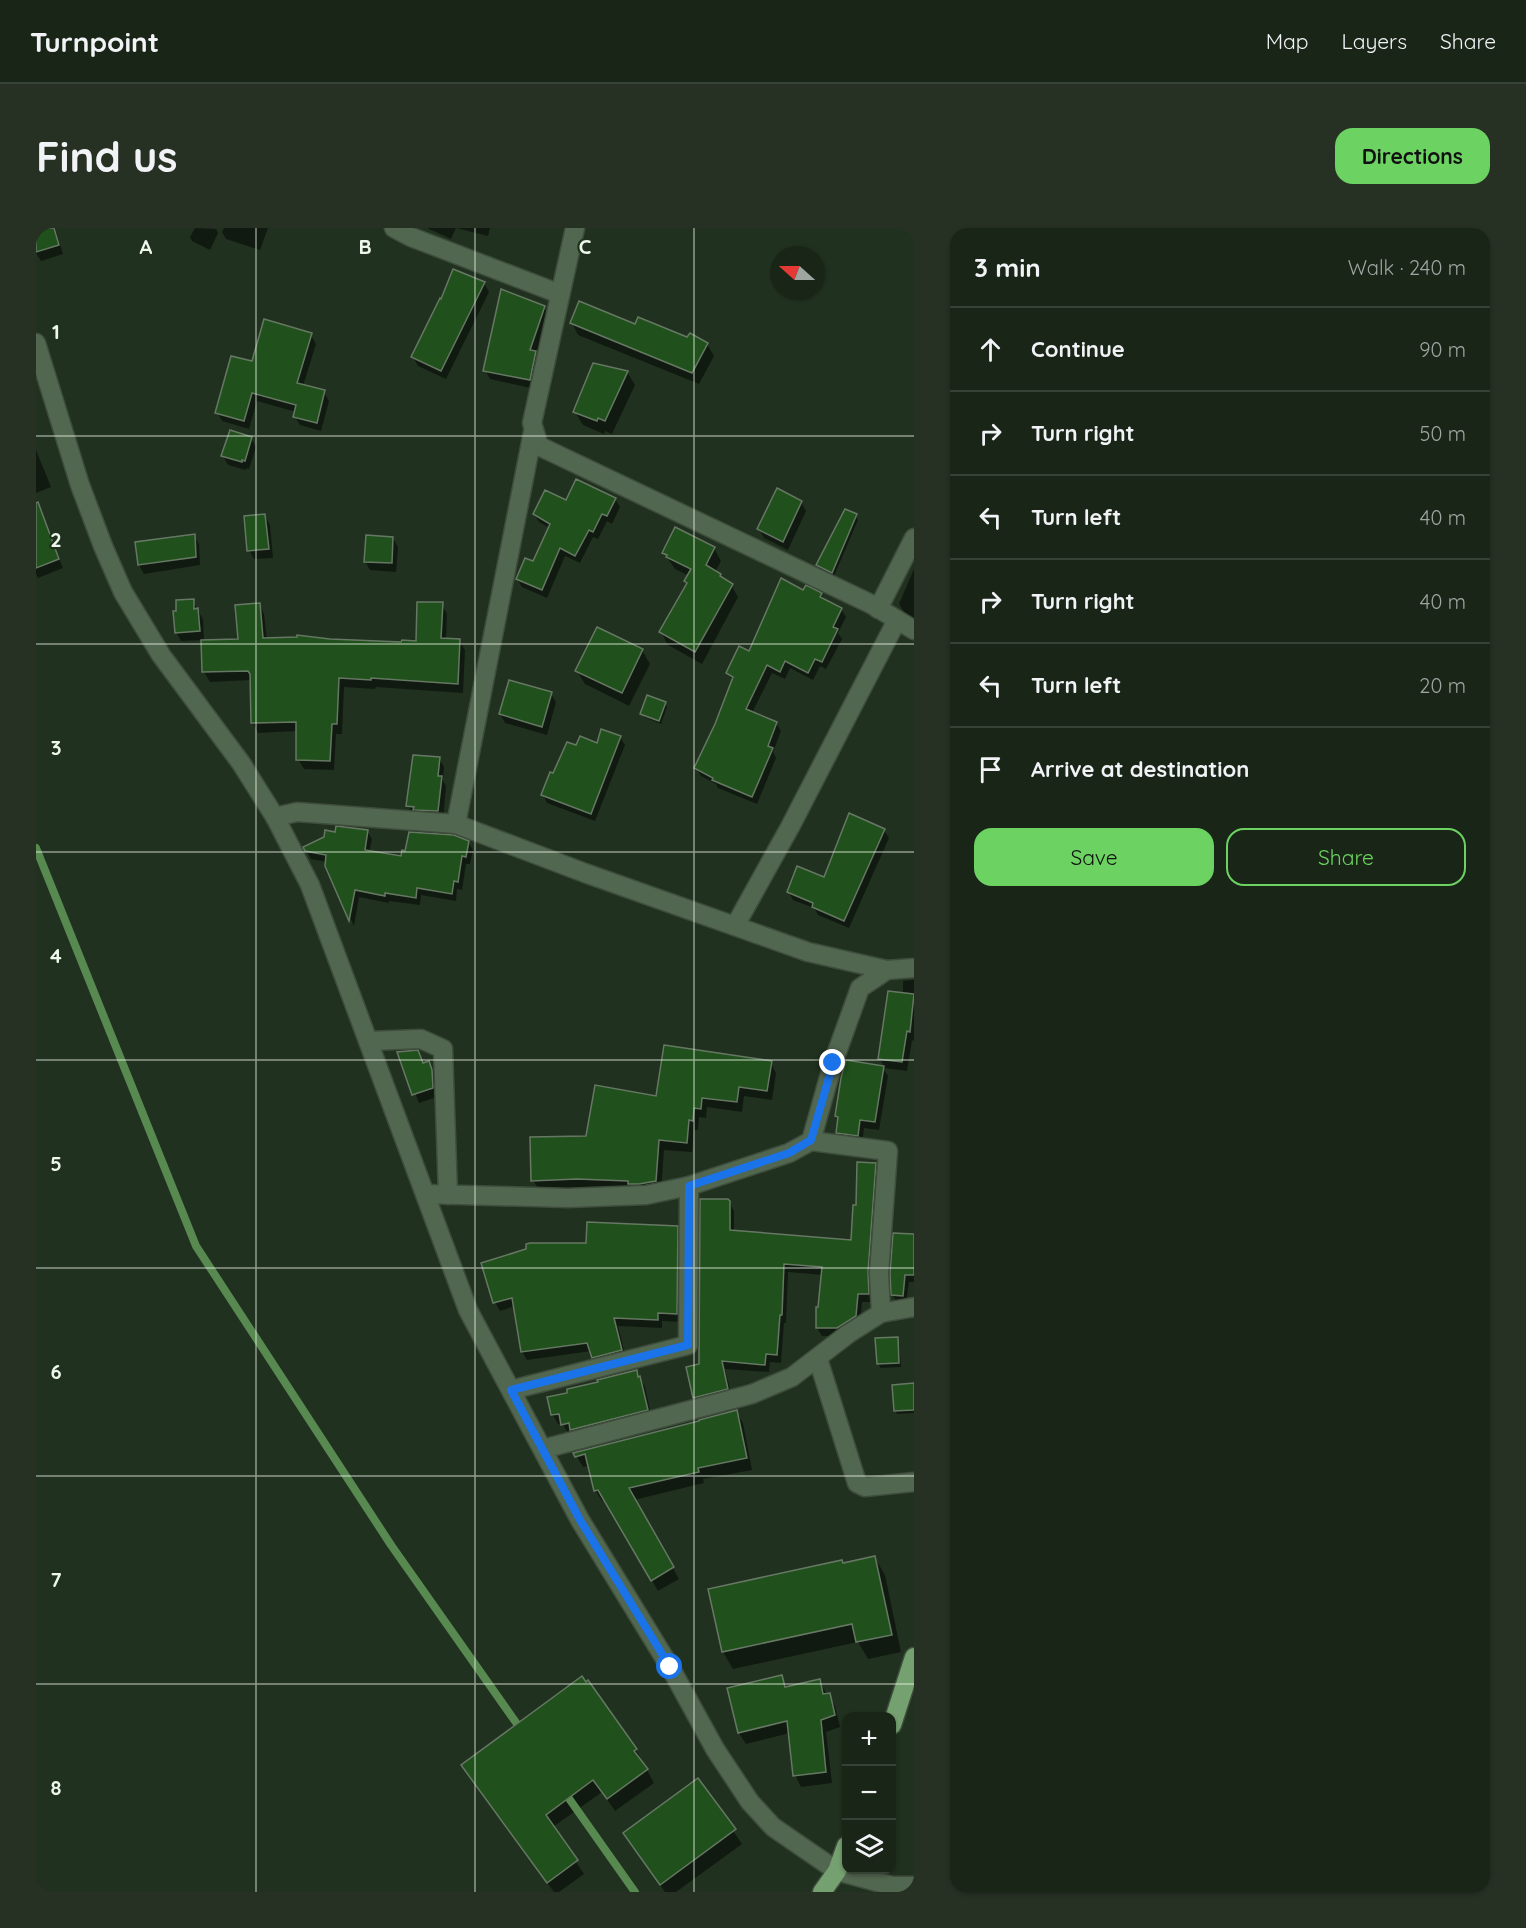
<!DOCTYPE html>
<html lang="en">
<head>
<meta charset="utf-8">
<style>
	body { margin:0; font-family:Quicksand,sans-serif; background:#263124; color:#f1f3f6 }
	.controls { position:absolute; right:18px; bottom:18px; display:grid; overflow:hidden; border-radius:12px; box-shadow:0 2px 4px #0004 }
	.controls button { width:54px; height:54px; display:grid; place-items:center; padding:0; border:0; border-bottom:2px solid #374236; background:#192517; color:#f1f3f6; font:30px sans-serif }
	.compass { position:absolute; left:734px; top:18px; width:54px; height:54px; border-radius:50%; background:#192517; box-shadow:0 2px 4px #0004; rotate:291deg }
	.stop { position:absolute; width:18px; height:18px; margin:-14px; border:4px solid #1a73e8; border-radius:50%; background:#fff }
	.stop.end { background:#1a73e8; border-color:#fff; box-shadow:0 2px 6px #0008 }
	.list { margin:0; padding:0; list-style:none }
	h2 { display:flex; justify-content:space-between; align-items:center; height:78px; margin:0; padding:0 24px; font-size:26px }
	h2 small { font-size:20px; font-weight:400; color:#9fa5a1 }
	.list li { display:grid; grid-template-columns:39px 1fr auto; gap:18px; align-items:center; box-sizing:border-box; height:84px; padding:0 24px; border-top:2px solid #374236 }
	.list b { display:block; font-size:22px; white-space:nowrap }
	.list em { font-size:20px; font-style:normal; color:#9fa5a1 }
	.actions { display:flex; gap:12px; padding:18px 24px }
	.actions a { flex:1; padding:14px 0; border:2px solid #6cd362; border-radius:18px; text-align:center; font-size:21px; color:#6cd362 }
	.actions .main { background:#6cd362; color:#111 }
	.icon { flex:none; width:33px; height:33px; fill:none; stroke:currentColor; stroke-width:2; stroke-linecap:round; stroke-linejoin:round }
	.map { position:relative; flex:none; width:878px; height:1664px; overflow:hidden; border-radius:18px }
	header { display:flex; align-items:center; gap:36px; box-sizing:border-box; height:84px; padding:0 30px; background:#192517; border-bottom:2px solid #374236 }
	header strong { font-size:28px }
	nav { display:flex; gap:33px; margin-inline-start:auto; font-size:21px }
	.intro { display:flex; align-items:center; justify-content:space-between; box-sizing:border-box; height:144px; padding:0 36px }
	h1 { margin:0; font-size:42px }
	.button { padding:15px 27px; border-radius:18px; background:#6cd362; color:#111; font-size:21px; font-weight:700 }
	main { display:flex; gap:36px; padding:0 36px }
	aside { flex:1; background:#192517; border-radius:18px; box-shadow:0 2px 4px #0004 }
	.map>svg:first-child { display:block }
</style>
</head>
<body>
<header>
<strong>Turnpoint</strong>
<nav><a>Map</a><a>Layers</a><a>Share</a></nav>
</header>
<div class="intro"><h1>Find us</h1><a class="button">Directions</a></div>
<main>
<div class="map">
<svg width="878" height="1664" viewBox="0 0 878 1664">
	<rect width="100%" height="100%" fill="#21311f"/>
	<g fill="#0007">
		<path d="M0,0h19l8,26 -22,7 -5,-8z"/>
		<path d="M159,0l21,1 2,4 -8,17 -18,-9 -2,-4z"/>
		<path d="M188,0h44l-8,22 -34,-11 -4,-7z"/>
		<path d="M391,0h63l-2,8 -32,-8 -5,11z"/>
		<path d="M448,55l5,9 -43,87 -28,-13 -5,-9z"/>
		<path d="M508,79l5,9 -13,38 4,8 -5,27 -45,-10 -5,-9z"/>
		<path d="M536,95l64,3 52,13 2,-4 17,9 7,12 -15,28 -121,-49z"/>
		<path d="M275,107l5,9 -13,42 21,6 5,9 -8,30 -21,-6 -5,-8 1,-5 -39,-11 -8,28 -27,-8 -5,-9z"/>
		<path d="M591,144l8,13 -23,49 -7,-3 -1,3 -21,-9 -8,-13z"/>
		<path d="M215,210l5,9 -7,22 -2,-1 -1,2 -18,-5 -5,-9z"/>
		<path d="M0,222l15,37 -15,6z"/>
		<path d="M579,271l5,8 -8,17 -5,-3 -9,18 -5,-2 -13,26 -15,-7 -18,42 -25,-11 -5,-8 17,-16 16,-35 -11,-6 -5,-8 33,-12z"/>
		<path d="M765,274l5,9 -18,39 -24,-12 -5,-9z"/>
		<path d="M229,288l5,9 3,33 -19,1 -5,-9z"/>
		<path d="M820,288l2,4 -24,56 -14,-7 -2,-4z"/>
		<path d="M6,289l21,51 -25,10 -2,-4v-55z"/>
		<path d="M639,301l39,19 7,13 -6,11 16,13 7,12 -36,67 -34,-19 -7,-13 27,-48 1,-8 -14,-7 -11,-16z"/>
		<path d="M158,308l5,8 1,21 -56,9 -5,-9 -3,-22z"/>
		<path d="M357,310l5,9 -2,25 -26,-2 -5,-9z"/>
		<path d="M878,341v51l-8,-4 -7,-12z"/>
		<path d="M768,364l17,2 4,7 16,8 5,8 -8,16 4,6 -16,30 -6,-3 -7,14 -23,-12 -5,11 -13,-6 -20,40 24,10 5,8 -8,21 3,6 -19,46 -39,-16 -2,-4 -15,-8 -5,-8 20,-43 17,-44 -5,-8 22,-20z"/>
		<path d="M157,373l10,18 1,22 35,-1 20,-36 5,10 3,25 136,5 14,-2 25,-38 5,10 -1,25 13,1 6,10 -2,43 -87,-6 -1,2 -31,-2 -2,47h-6l-2,36 -30,-1 -6,-10 -1,-28 -39,2 -5,-10 -2,-43 -41,2 -6,-10 -1,-32 -22,1 -5,-9z"/>
		<path d="M606,422l8,14 -21,42 -44,-22 -8,-13z"/>
		<path d="M515,466l5,8 -9,33 -42,-12 -5,-9z"/>
		<path d="M629,475l2,4 -6,17 -17,-7 -2,-4z"/>
		<path d="M584,509l5,8 -30,76 -48,-18 -4,-8 11,-20 23,-28 21,-2z"/>
		<path d="M403,530l5,9 -1,14 3,5 -3,34 -30,-5 -5,-9z"/>
		<path d="M848,602l5,8 -40,90 -31,-13 -4,-7 -21,-8 -5,-9 37,-12z"/>
		<path d="M331,603l5,8 -3,13 33,5 66,-15 5,8 -3,14h-4l-4,26 -5,-1 -1,12 -35,-6 -1,10 -31,-4v2l-30,-6 -5,29 -28,-60 1,-4 -16,-3 -6,-11 32,-15z"/>
		<path d="M878,752v61l-2,-1 -5,31 -24,-3 5,8 -9,54 -15,-2 -2,15 -19,-2 -5,-8 1,-12 -3,-5 11,-54 38,6 -5,-9 23,-65v-13z"/>
		<path d="M382,824l6,12 4,-1 6,8 3,9v17l-18,6 -20,-50z"/>
		<path d="M735,835l5,10 -4,27 -28,-4 -2,16 -35,-5 -1,11 -7,-1 -1,13h-4l-2,22 -28,-2 -3,41 -122,-1 -6,-10 54,-43 70,-39z"/>
		<path d="M839,936l5,9 -7,129h-11l-2,22 -18,12h-20l-5,-8 6,-53 -35,-3 -2,51h-2l-3,40 -11,-1 -1,10 -44,-3 7,28 -33,8 -4,-8 34,-195 5,9v21l119,9 4,-35z"/>
		<path d="M552,995l89,4 4,8v87l-19,-1v7l-44,-2 8,32 -28,8 -7,-15 -64,9 -5,-8 -7,-46 -15,5 -5,-9 93,-57z"/>
		<path d="M878,1008v46h-5l-3,21h-9l-4,-8z"/>
		<path d="M861,1111l2,3 2,25 -20,1 -3,-4z"/>
		<path d="M600,1143l9,16 7,32 -84,14 -6,-10 -4,1 -5,-9 -4,-17 20,-4z"/>
		<path d="M878,1157v28l-17,1 -2,-4z"/>
		<path d="M700,1183l7,12 9,47 -49,9 1,4 -70,17 45,79 -21,12 -52,-91 -4,1 -7,-11 -6,-24 -6,1 -8,-13z"/>
		<path d="M839,1330l10,17 16,77 -33,7 -10,-17 -125,27 -10,-17 -13,-62z"/>
		<path d="M745,1448l7,12 31,-8 8,15h2l6,11 5,21 -14,5 6,51 -31,4 -6,-12 -5,-42 -44,11 -7,-11z"/>
		<path d="M600,1522l18,33 -39,28 -13,-19 -49,35 31,47 -25,18h-5l-84,-114z"/>
		<path d="M662,1552l44,64 -66,48h-11l-40,-58z"/>
	</g>
	<g fill="none" stroke-linecap="round" stroke-linejoin="round">
		<g stroke="#578951" stroke-width="8">
			<path d="M0,620l160,398 195,299 131,186"/>
			<path d="M527,1562l72,102"/>
		</g>
	</g>
	<g fill="#20501b" stroke="#667864" stroke-width="1.5">
		<path d="M0,0h18l5,17 -23,7z"/>
		<path d="M417,41l32,13 -44,89 -30,-14 29,-59 1,1z"/>
		<path d="M465,61l44,17 -15,44 6,1 -6,29 -47,-9z"/>
		<path d="M543,73l56,23 3,-7 49,20 3,-4 18,10 -16,30 -122,-50z"/>
		<path d="M228,91l48,14 -15,50 28,7 -8,33 -24,-6 3,-12 -44,-12 -8,28 -29,-8 16,-57 21,5z"/>
		<path d="M557,135l35,8 -23,50 -7,-3 -1,3 -24,-9z"/>
		<path d="M194,202l22,7 -7,24 -3,-1v2l-21,-6z"/>
		<path d="M540,251l40,19 -9,18 -5,-2 -9,18 -4,-2 -14,26 -15,-8 -18,42 -26,-11 9,-21 8,3 17,-37 -17,-10 12,-24 21,10z"/>
		<path d="M741,260l25,13 -19,41 -26,-13z"/>
		<path d="M2,274l21,57 -23,9v-65z"/>
		<path d="M809,281l12,5 -25,59 -16,-8z"/>
		<path d="M229,286l4,35 -22,2 -3,-35z"/>
		<path d="M639,299l40,20 -9,18 15,9 -1,2 13,8 -38,68 -36,-20 28,-49 -3,-2 7,-12 -25,-12 1,-2 -5,-2z"/>
		<path d="M159,306l1,23 -58,8 -3,-23z"/>
		<path d="M330,307l27,2 -1,26 -28,-1z"/>
		<path d="M745,350l22,12 3,-5 16,8 -2,4 22,11 -9,19 5,2 -16,33 -7,-3 -7,14 -23,-12 -5,11 -13,-7 -21,44 31,13 -9,24 5,2 -21,49 -40,-17 1,-2 -19,-10 21,-44 18,-47 -7,-4 13,-27 10,5z"/>
		<path d="M158,371v10l4,-1 2,23 -25,2 -2,-22h3v-11z"/>
		<path d="M381,374h26l-2,36 19,1 -2,45 -87,-6v2l-32,-2 -2,46h-5l-2,37 -34,-1v-38l-45,1 -1,-49 -2,-3 -46,1 -1,-32 37,-1 -3,-34 25,-2 3,35 34,-1v-2l33,4 71,3 1,-2 14,1z"/>
		<path d="M561,399l46,22 -21,44 -47,-22z"/>
		<path d="M473,452l43,12 -10,35 -43,-13z"/>
		<path d="M611,467l19,7 -7,19 -19,-7z"/>
		<path d="M565,501l20,7 -30,78 -50,-19 9,-23 3,1 14,-31 9,3 4,-9 17,7z"/>
		<path d="M377,527l27,2 -2,19h4l-4,35 -25,-1 1,-3 -8,-1z"/>
		<path d="M813,585l36,16 -41,92 -32,-14 1,-4 -26,-11 10,-26 27,11z"/>
		<path d="M300,598l32,4 -3,20 36,6 1,-6 3,1 4,-19 45,3 15,6 -3,16 -4,-1 -4,26 -4,-1 -2,13 -35,-6 -1,10 -31,-5v3l-30,-6 -6,31 -24,-55 1,-11 -21,-4 -2,-4 21,-10 1,-7 10,2z"/>
		<path d="M852,763l26,3 -4,38 -3,-1 -5,31 -24,-3z"/>
		<path d="M628,817l108,16 -5,30 -28,-4 -2,15 -35,-4 -1,11 -7,-1 -1,13 -4,-1 -2,23 -28,-3 -3,41 -17,3h-11v-3l-51,-2 -46,2 -1,-44 56,-1 9,-51 61,11z"/>
		<path d="M382,822l5,13 6,-2 3,9 1,18 -21,7 -15,-43z"/>
		<path d="M810,832l38,6 -9,56 -15,-2 -2,16 -22,-3 2,-16 -3,-1 6,-38z"/>
		<path d="M821,934l19,1 -8,109 1,22h-11l-2,22 -19,12h-21v-21h2l4,-40 -38,-3 -2,51h-2l-3,40 -11,-1 -1,11 -43,-4 6,28 -35,9 -7,-31 13,-3 1,-165h28l2,2v29l121,10 2,-35h3z"/>
		<path d="M551,994l91,4 -1,88 -19,-1v7l-44,-2 8,32 -30,8 -5,-15 -66,9 -9,-54 -19,5 -12,-40 45,-14v-5l4,-1h56z"/>
		<path d="M857,1005l21,1v41h-9l-2,21 -12,-1 -1,-22z"/>
		<path d="M862,1109l1,26 -22,1 -2,-26z"/>
		<path d="M601,1142l1,7 2,-1 8,34 -78,20 -1,-7 -8,2 -2,-11 -8,1 -4,-18 20,-4v-4l31,-7 -1,-2z"/>
		<path d="M878,1155v27l-20,1 -2,-26z"/>
		<path d="M701,1182l10,48 -49,10 1,4 -70,16 45,79 -23,14 -53,-91 -4,1 -9,-37 -10,3 -2,-4 126,-32v-1z"/>
		<path d="M839,1328l17,79 -36,7 -4,-18 -130,28 -14,-63 134,-29 1,3z"/>
		<path d="M746,1447l3,12 35,-8 3,15 7,-1 5,22 -14,5 5,52 -33,4 -6,-55 -49,12 -11,-45z"/>
		<path d="M546,1448l4,6 2,-2 49,69 -3,2 14,18 -41,30 -14,-19 -47,35 32,45 -31,23 -86,-118z"/>
		<path d="M662,1550l38,51 -76,56 -37,-52z"/>
	</g>
	<g fill="none" stroke-linecap="round" stroke-linejoin="round">
		<g stroke="#3e4d3c" stroke-width="21">
			<g id="minor">
				<path d="M358,0l17,9 149,57"/>
				<path d="M539,0l-43,195 7,23 332,158 43,26"/>
				<path d="M0,115l44,142 23,61 20,46 38,63 80,108 34,54 35,68 158,425 112,210 90,147 45,82 35,53 23,25 64,44 55,15h22"/>
				<path d="M842,381l36,-71"/>
				<path d="M239,589l22,-5 159,12 77,-392"/>
				<path d="M420,596l129,49 223,79 79,18"/>
				<path d="M699,698l55,-99 107,-207"/>
				<path d="M332,813l53,-2 22,10 5,146"/>
				<path d="M775,913l77,10 -9,122 2,40"/>
				<path d="M389,966l143,4 78,-3 43,-9 100,-33 22,-12 22,-78 27,-75 27,-18 27,-2"/>
				<path d="M782,1131l39,124 8,4 49,-5"/>
				<path d="M475,1162l177,-45 1,-159"/>
				<path d="M507,1221l209,-55 40,-17 56,-43 33,-21 33,-6"/>
			</g>
		</g>
		<g stroke="#3e4d3c" stroke-width="21">
			<g id="major">
				<path d="M856,1497l22,-68"/>
				<path d="M786,1664l15,-21 9,-25"/>
			</g>
		</g>
		<use href="#minor" stroke="#52674f" stroke-width="18"/>
		<use href="#major" stroke="#75a070" stroke-width="18"/>
	</g>
	<g fill="none" stroke-linecap="round" stroke-linejoin="round">
		<path stroke="#1a73e8" stroke-width="8" d="M634,1439l-90,-147 -69,-130 177,-45 1,-159 100,-33 22,-13 22,-77"/>
	</g>
	<path fill="none" stroke="#edf7eb" stroke-width="1.5" stroke-opacity="0.55" d="M220,0v1664M439,0v1664M658,0v1664M0,208h878M0,416h878M0,624h878M0,832h878M0,1040h878M0,1248h878M0,1456h878"/>
	<g font-size="20" text-anchor="middle" font-weight="bold" fill="#edf7eb" stroke="#21311f" stroke-width="4.5" stroke-linejoin="round" paint-order="stroke">
		<text x="110" y="26">A</text>
		<text x="329" y="26">B</text>
		<text x="549" y="26">C</text>
		<text x="20" y="111">1</text>
		<text x="20" y="319">2</text>
		<text x="20" y="527">3</text>
		<text x="20" y="735">4</text>
		<text x="20" y="943">5</text>
		<text x="20" y="1151">6</text>
		<text x="20" y="1359">7</text>
		<text x="20" y="1567">8</text>
	</g>
</svg>
<div class="controls">
<button>+</button>
<button>−</button>
<button><svg class="icon" aria-label="layers" viewBox="0 0 24 24"><path d="M12 4l9 5-9 5-9-5zM3 14l9 5 9-5"/></svg></button>
</div>
<svg class="compass" viewBox="-18 -18 36 36"><path d="M0-13l5 13h-10z" fill="#e53935"/><path d="M0 13l5-13h-10z" fill="#9fa5a1"/></svg>
<div class="stop" style="left:634px;top:1439px"></div>
<div class="stop end" style="left:797px;top:835px"></div>
</div>
<aside>
<h2>3 min<small>Walk · 240 m</small></h2>
<ul class="list">
<li><svg class="icon" aria-label="ahead" viewBox="0 0 24 24"><path d="M12 20V5M6 11l6-6 6 6"/></svg><div><b>Continue</b></div><em>90 m</em></li>
<li><svg class="icon" aria-label="right" viewBox="0 0 24 24"><path d="M7 20v-9h11M14 6l5 5-5 5"/></svg><div><b>Turn right</b></div><em>50 m</em></li>
<li><svg class="icon" aria-label="left" viewBox="0 0 24 24"><path d="M17 20v-9H6M10 6l-5 5 5 5"/></svg><div><b>Turn left</b></div><em>40 m</em></li>
<li><svg class="icon" aria-label="right" viewBox="0 0 24 24"><path d="M7 20v-9h11M14 6l5 5-5 5"/></svg><div><b>Turn right</b></div><em>40 m</em></li>
<li><svg class="icon" aria-label="left" viewBox="0 0 24 24"><path d="M17 20v-9H6M10 6l-5 5 5 5"/></svg><div><b>Turn left</b></div><em>20 m</em></li>
<li><svg class="icon" aria-label="arrive" viewBox="0 0 24 24"><path d="M6 21V4h12l-3 4 3 4H6"/></svg><div><b>Arrive at destination</b></div></li>
</ul>
<div class="actions"><a class="main">Save</a><a>Share</a></div>
</aside>
</main>
</body>
</html>
